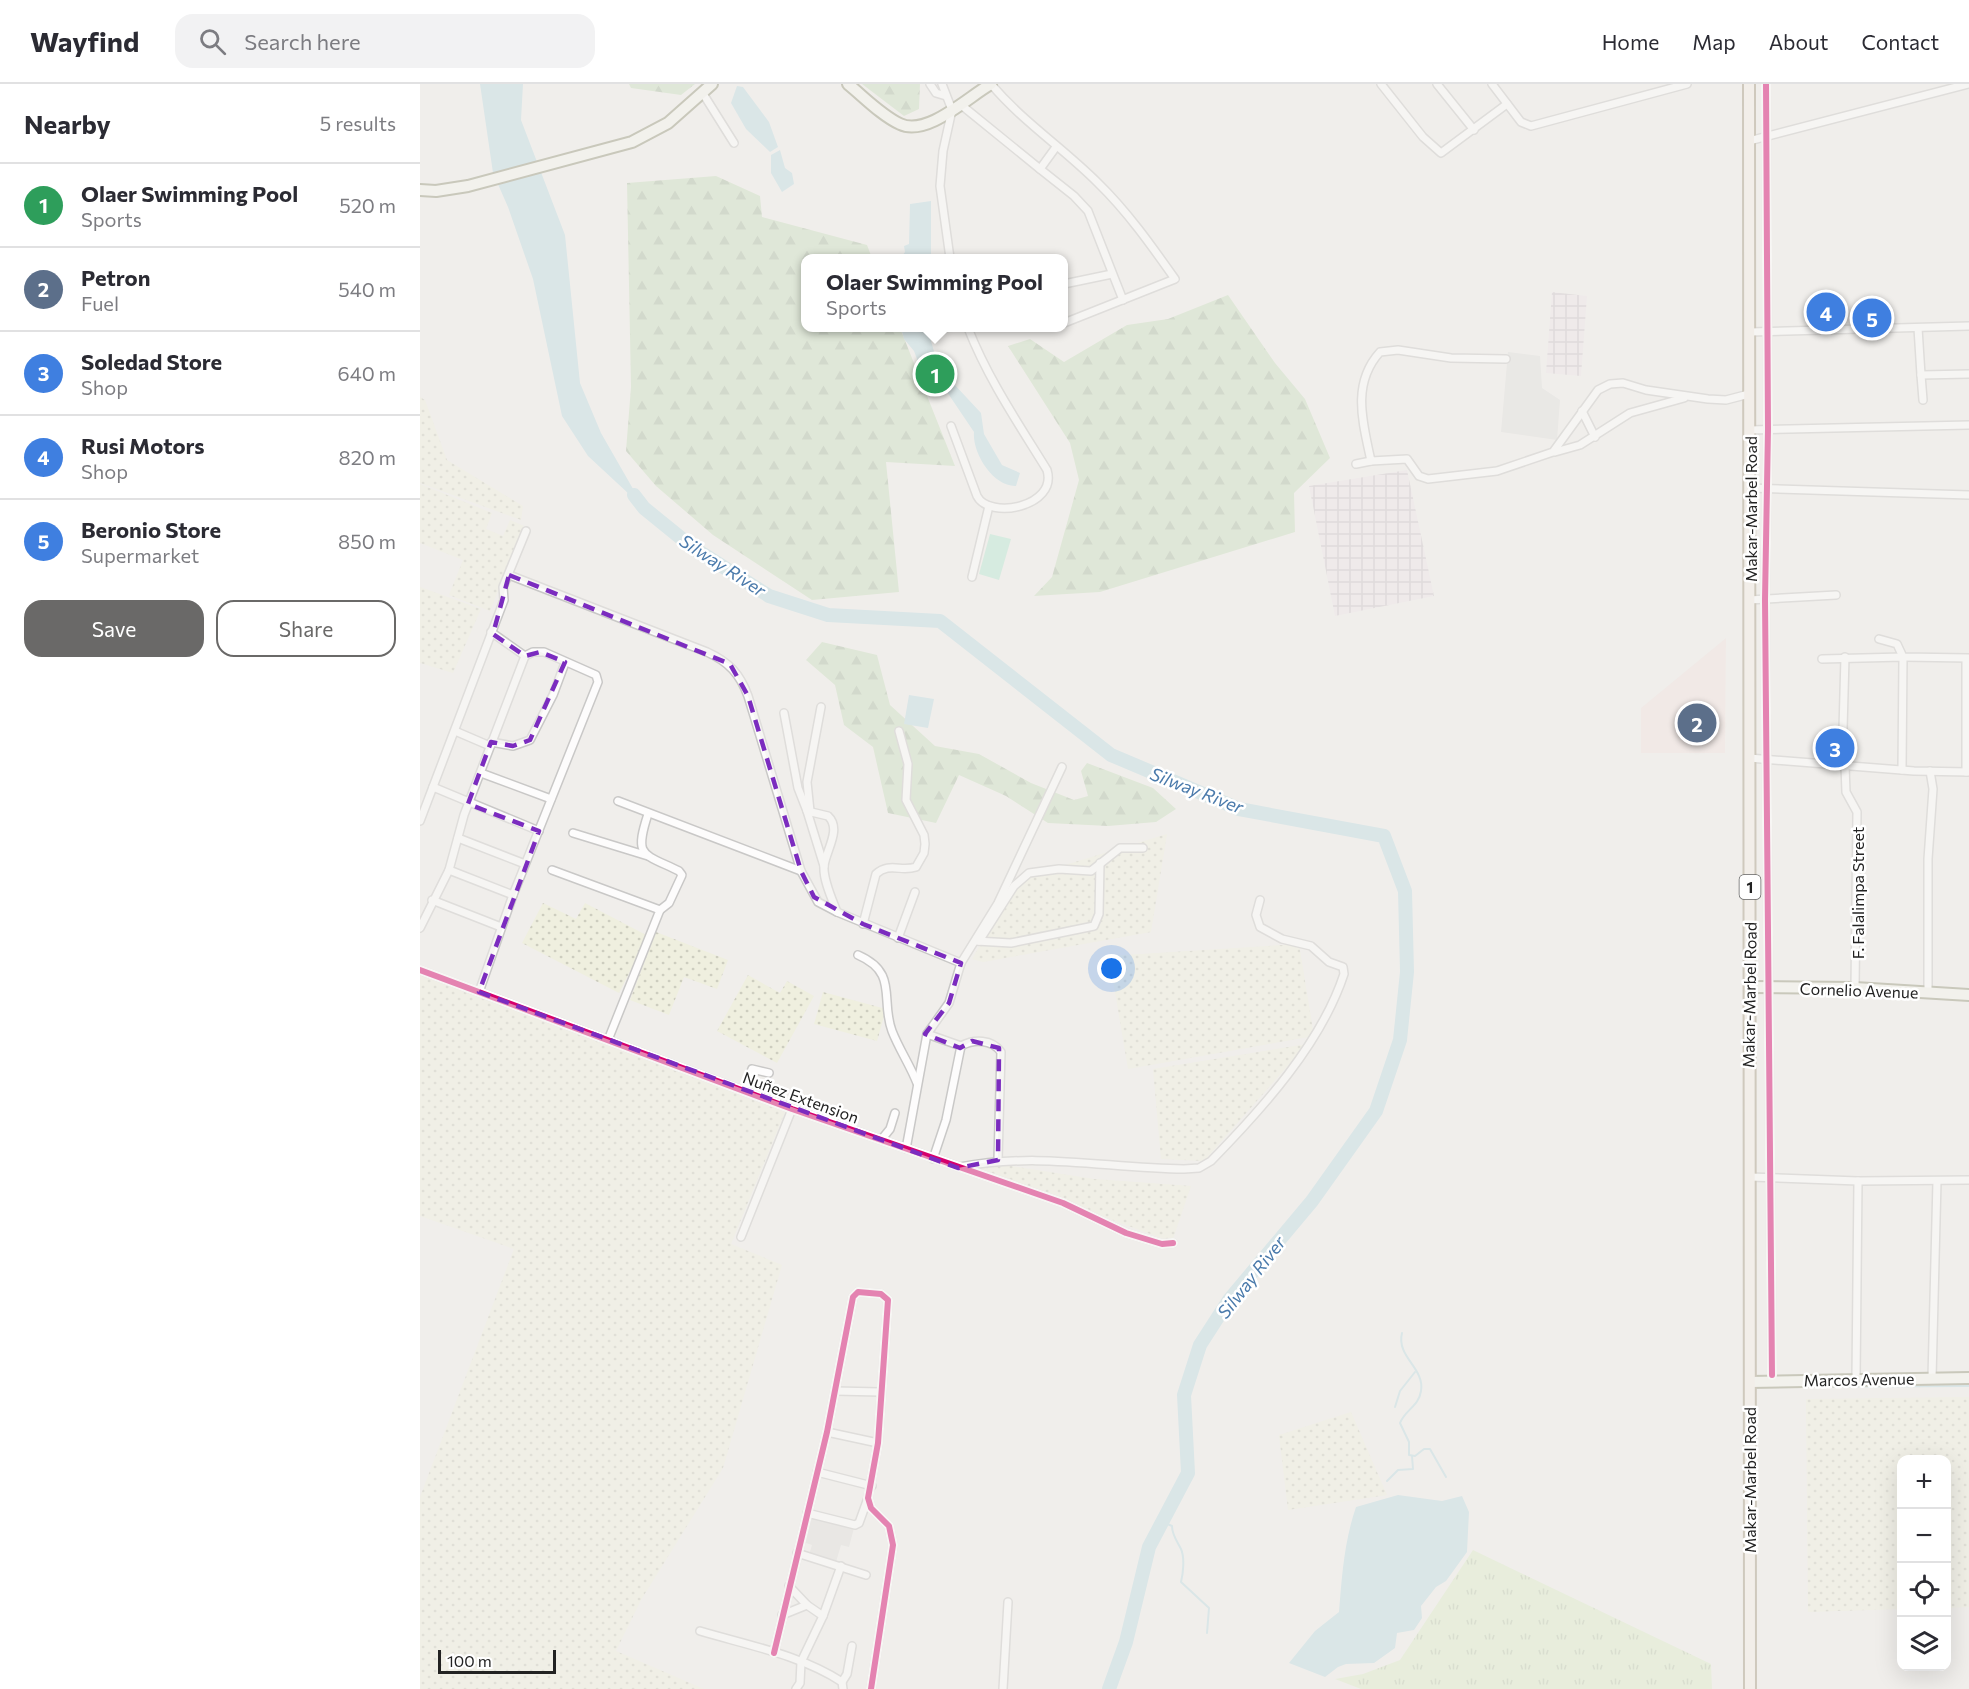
<!DOCTYPE html>
<html lang="en">
<head>
<meta charset="utf-8">
<style>
	body { margin:0; font-family:Commissioner,sans-serif; background:#f2f2f3; color:#2b2b33 }
	.controls { position:absolute; right:18px; bottom:18px; display:grid; overflow:hidden; border-radius:12px; box-shadow:0 6px 24px #0002 }
	.controls button { width:54px; height:54px; display:grid; place-items:center; padding:0; border:0; border-bottom:2px solid #e1e1e2; background:#fff; color:#2b2b33; font:30px sans-serif }
	.scale { position:absolute; left:18px; bottom:15px; width:118px; box-sizing:border-box; padding-left:6px; border:3px solid #222; border-top:0; font-size:16px; line-height:21px; white-space:nowrap; color:#222; -webkit-text-stroke:4px #fff; paint-order:stroke }
	.you { position:absolute; left:692px; top:885px; width:21px; height:21px; margin:-15px; border:4px solid #fff; border-radius:50%; background:#1a73e8; box-shadow:0 0 0 9px #1a73e833 }
	.badge { display:grid; place-items:center; width:39px; height:39px; border-radius:50%; background:#6a6968; color:#fff; font-size:20px; font-weight:700 }
	.pin { position:absolute; translate:-50% -50%; border:3px solid #fff; box-shadow:0 2px 6px #0006 }
	.popup { position:absolute; left:381px; top:170px; width:267px; height:78px; box-sizing:border-box; display:grid; place-content:center; border-radius:12px; background:#fff; filter:drop-shadow(0 2px 4px #0005); font-size:20px; white-space:nowrap; color:#7c7c81 }
	.popup b { font-size:22px; color:#2b2b33 }
	.popup::after { content:''; position:absolute; left:50%; top:100%; margin-left:-12px; border:12px solid transparent; border-top-color:#fff }
	.list { margin:0; padding:0; list-style:none }
	h2 { display:flex; justify-content:space-between; align-items:center; height:78px; margin:0; padding:0 24px; font-size:26px }
	h2 small { font-size:20px; font-weight:400; color:#7c7c81 }
	.list li { display:grid; grid-template-columns:39px 1fr auto; gap:18px; align-items:center; box-sizing:border-box; height:84px; padding:0 24px; border-top:2px solid #e1e1e2 }
	.list b { display:block; font-size:22px; white-space:nowrap }
	.list p { margin:0; font-size:20px; white-space:nowrap; color:#7c7c81 }
	.list em { font-size:20px; font-style:normal; color:#7c7c81 }
	.actions { display:flex; gap:12px; padding:18px 24px }
	.actions a { flex:1; padding:14px 0; border:2px solid #6a6968; border-radius:18px; text-align:center; font-size:21px; color:#6a6968 }
	.actions .main { background:#6a6968; color:#fff }
	.icon { flex:none; width:33px; height:33px; fill:none; stroke:currentColor; stroke-width:2; stroke-linecap:round; stroke-linejoin:round }
	.map { position:relative; flex:none; width:1549px; height:1605px; overflow:hidden }
	header { display:flex; align-items:center; gap:36px; box-sizing:border-box; height:84px; padding:0 30px; background:#fff; border-bottom:2px solid #e1e1e2 }
	header strong { font-size:28px }
	nav { display:flex; gap:33px; margin-inline-start:auto; font-size:21px }
	.search { width:420px; height:54px; background:#f2f2f3; display:flex; align-items:center; gap:15px; box-sizing:border-box; padding:0 21px; border-radius:18px; color:#7c7c81; font-size:22px }
	main { display:flex }
	aside { flex:1; background:#fff }
	.map>svg:first-child { display:block }
</style>
</head>
<body>
<header>
<strong>Wayfind</strong>
<div class="search"><svg class="icon" aria-label="search" viewBox="0 0 24 24"><circle cx="10" cy="10" r="6"/><path d="M15 15l6 6"/></svg>Search here</div>
<nav><a>Home</a><a>Map</a><a>About</a><a>Contact</a></nav>
</header>
<main>
<aside>
<h2>Nearby<small>5 results</small></h2>
<ul class="list">
<li><span class="badge" style="background:#2e9e5b">1</span><div><b>Olaer Swimming Pool</b><p>Sports</p></div><em>520 m</em></li>
<li><span class="badge" style="background:#5c6f8a">2</span><div><b>Petron</b><p>Fuel</p></div><em>540 m</em></li>
<li><span class="badge" style="background:#3f7fe0">3</span><div><b>Soledad Store</b><p>Shop</p></div><em>640 m</em></li>
<li><span class="badge" style="background:#3f7fe0">4</span><div><b>Rusi Motors</b><p>Shop</p></div><em>820 m</em></li>
<li><span class="badge" style="background:#3f7fe0">5</span><div><b>Beronio Store</b><p>Supermarket</p></div><em>850 m</em></li>
</ul>
<div class="actions"><a class="main">Save</a><a>Share</a></div>
</aside>
<div class="map">
<svg width="1549" height="1605" viewBox="0 0 1549 1605">
	<defs>
		<pattern id="industrial-grid" width="8" height="8" patternUnits="userSpaceOnUse" patternTransform="scale(1.5)"><rect width="8" height="8" fill="#ede4e9"/><path d="M0 4h8M4 0v8" fill="none" stroke="#cbc3c8"/></pattern>
		<pattern id="farmland-dots" width="8" height="8" patternUnits="userSpaceOnUse" patternTransform="scale(1.5)"><rect width="8" height="8" fill="#efefdf"/><path d="M2 2h.1M6 6h.1" fill="none" stroke="#cdcdbf" stroke-width="1.8" stroke-linecap="round"/></pattern>
		<pattern id="grass-tufts" width="24" height="20" patternUnits="userSpaceOnUse" patternTransform="scale(1.5)"><rect width="24" height="20" fill="#ddeccb"/><path d="M3 7l-1-3M5 7V3M7 7l1-3M15 17l-1-3M17 17v-4M19 17l1-3" fill="none" stroke="#bdcaae"/></pattern>
		<pattern id="forest-firs" width="22" height="20" patternUnits="userSpaceOnUse" patternTransform="scale(1.5)"><rect width="22" height="20" fill="#cbdec1"/><path d="M5 1l3.5 6h-7zM16 11l3.5 6h-7z" fill="#aebea6"/></pattern>
	</defs>
	<rect width="100%" height="100%" fill="#f0eeeb"/>
	<path fill="#dfdedc" d="M390,1431l44,13 -5,19 -8,-2 -5,17 -27,-7 3,-10 -9,-3z"/>
	<path fill="#f1e3e1" d="M1306,554l-1,115h-84v-45z"/>
	<g fill="url(#industrial-grid)">
		<path d="M1132,208l35,4 -6,80 -35,-3z"/>
		<path d="M987,386l27,126 -99,20 -26,-130z"/>
	</g>
	<g fill="url(#farmland-dots)">
		<path d="M0,313l5,3 22,60 76,46 -2,14 -101,-37z"/>
		<path d="M0,400l72,29 -6,16 17,7 7,-16 14,6 -34,85 -41,-16 14,-35 -43,-17z"/>
		<path d="M0,503l61,22 -28,64 -33,-10z"/>
		<path d="M747,750l-16,98 -168,30 -11,-3 47,-80z"/>
		<path d="M123,819l33,16 9,-16 63,33 -29,57 -97,-50z"/>
		<path d="M236,848l72,28 -11,29 -33,-12 -15,38 -39,-15z"/>
		<path d="M879,860l15,92 -186,33 -19,-113z"/>
		<path d="M0,890l365,138 -54,132 51,21 -59,203 -82,132 -25,51 88,38h-284v-192l94,-248 -94,-33z"/>
		<path d="M328,891l32,18 7,-12 27,15 -37,67 -60,-32z"/>
		<path d="M403,908l63,17 -9,32 -63,-17z"/>
		<path d="M887,960l-103,117 -43,-2 -8,-90z"/>
		<path d="M573,1079l101,16 97,7 -19,56 -197,-73z"/>
		<path d="M1549,1313v210l-22,1 -1,-148h-44l-1,149 -93,3 -2,-213z"/>
		<path d="M931,1328l36,83 -99,15 -9,-75z"/>
	</g>
	<path fill="url(#grass-tufts)" d="M1053,1466l238,114 1,25h-351l-26,-10 28,-5 37,-14z"/>
	<g fill="url(#forest-firs)">
		<path d="M209,0h66l-14,11 -50,-7z"/>
		<path d="M442,0h58l-1,25 -15,7z"/>
		<path d="M296,92l44,20 2,21 105,28 5,13h-66v70h94l55,138 -69,-4 13,130 -87,8 -99,-65 -57,-49 -30,-35 5,-64 -4,-204z"/>
		<path d="M808,211l47,68 30,36 25,59 -36,35 1,39 -195,60 -66,4 18,-19 27,-97 -9,-37 -62,-97 22,-7 34,23 63,-37 41,-6z"/>
		<path d="M402,558l55,13 13,50 45,41 44,8 52,29 43,17 14,-4 -7,-25 6,-8 66,25 23,21 -20,13 -48,4 -60,-3 -42,-27 -47,-21 -23,48 -48,-10 -15,-66 -29,-22 -9,-40 -29,-25z"/>
	</g>
	<path fill="#b7e6d2" d="M570,450l21,5 -12,41 -20,-6z"/>
	<path fill="#e0dfde" d="M1088,268l32,4 2,32 18,12 -3,40 -56,-8z"/>
	<g fill="#bfdbe3">
		<path d="M60,0h43l-2,36 44,115 15,148 21,50 43,75 -56,-52 -26,-40 -29,-137 -25,-72 -15,-34z"/>
		<path d="M317,2l6,1 26,35 9,25 -8,5 -24,-23 -15,-26z"/>
		<path d="M360,66l5,18 7,5 2,11 -12,8 -11,-19v-18z"/>
		<path d="M511,117v57h-30l4,-6 -1,-6 5,-2 1,-40z"/>
		<path d="M481,244h26l12,40 42,45 3,21 18,31 18,8 -4,13c-23,1 -44,-33 -42,-54l-27,-40 -27,-25 -6,-16 -10,-12z"/>
		<path d="M489,611l25,4 -6,29 -24,-4z"/>
		<path d="M978,1411l44,6 20,-5 7,16 -2,40 -21,29 -10,6 -15,19 1,12 -8,12 -17,3 -2,15 -21,15 -28,1 -8,3 -13,10 -36,-14 26,-32 24,-19c3,-36 5,-70 17,-105z"/>
	</g>
	<g fill="none" stroke-linecap="round" stroke-linejoin="round">
		<g stroke="#bfdbe3" stroke-width="2">
			<path d="M982,1249c-6,24 23,35 19,58 -2,15 -16,19 -21,32l9,19v13l6,1 9,-7h6l16,28"/>
			<path d="M1360,1303l189,-1"/>
			<path d="M975,1323l5,-16 15,-19"/>
			<path d="M967,1397l11,-11 15,-1 -1,-13"/>
			<path d="M738,1436l14,6c0,9 5,15 9,23 4,9 2,25 0,33l28,26 -2,25"/>
		</g>
		<path stroke="#bfdbe3" stroke-width="14" d="M214,411l10,13 48,39 77,49 59,19 112,6 171,134 128,54 145,27 21,55 2,81 -7,68 -24,71 -64,90 -83,99 -29,45 -16,50 4,78 -39,74 -23,95 -17,47"/>
		<g stroke="#c9c8c7" stroke-width="10">
			<g id="street">
				<path d="M510,0l6,9 10,3"/>
				<path d="M522,0l10,26 -9,41 -3,35 10,72"/>
				<path d="M571,0c31,37 72,64 106,98 30,29 54,63 78,97l-111,44"/>
				<path d="M961,0l42,53 18,16 66,-49"/>
				<path d="M1017,0l37,46"/>
				<path d="M1072,0l29,38 10,4 156,-42"/>
				<path d="M1346,0l2,345 -3,171 7,775"/>
				<path d="M282,8l32,51"/>
				<path d="M540,20l80,65"/>
				<path d="M1329,57l219,-57"/>
				<path d="M636,63l-16,22 34,27 14,15 35,89"/>
				<path d="M644,200l48,-10"/>
				<path d="M1498,244l3,47 48,-1"/>
				<path d="M1330,248l219,-6"/>
				<path d="M1086,275l-55,-1 -53,-8 -18,2c-29,32 -17,71 -9,109l36,-2 12,17 9,3 69,-8 56,-19 45,-62 12,-6 13,-1 23,7 62,9 18,1 23,-6"/>
				<path d="M1501,291l2,25"/>
				<path d="M1162,327l13,26"/>
				<path d="M531,342l26,70c12,24 81,11 70,-26 -29,-47 -59,-91 -79,-142"/>
				<path d="M1330,346l219,-5"/>
				<path d="M1135,368l25,-7 50,-32 54,-15"/>
				<path d="M936,380l15,-3"/>
				<path d="M1330,404l219,7"/>
				<path d="M89,491l198,77c22,10 33,22 41,44l53,175 17,31 19,10"/>
				<path d="M552,493l17,-71"/>
				<path d="M1329,516l87,-5"/>
				<path d="M71,548l34,24"/>
				<path d="M1459,555l18,5 6,13 66,1"/>
				<path d="M1402,575l81,-2 -1,113"/>
				<path d="M1546,575v113"/>
				<path d="M364,629l14,75 9,23 21,5c14,13 -2,34 -4,50 -1,14 8,33 13,46l124,51"/>
				<path d="M35,647l35,15"/>
				<path d="M71,658l22,4 17,-6 23,-45 12,-32"/>
				<path d="M1329,674l165,13 55,1"/>
				<path d="M1422,682l3,-109"/>
				<path d="M1425,682l1,26 11,20 -2,176"/>
				<path d="M61,689l70,26"/>
				<path d="M13,703l106,44"/>
				<path d="M198,717l183,70"/>
				<path d="M387,727l17,55"/>
				<path d="M390,727l-3,-29 14,-75"/>
				<path d="M228,730c-14,43 -6,39 31,57l3,4 -13,28 -9,7"/>
				<path d="M0,737l84,-221 -1,-13 23,-56"/>
				<path d="M153,749l75,23"/>
				<path d="M38,754l67,26"/>
				<path d="M29,786l64,25"/>
				<path d="M132,786l108,40 -52,130"/>
				<path d="M12,816l69,27"/>
				<path d="M443,840l13,-50c13,-12 25,-2 40,-7l8,-14 1,-9 -1,-9 -18,-35 2,-36 -9,-33"/>
				<path d="M0,844l29,-58 15,-55 61,-159 8,-4h11l52,23 2,7 -85,213 -34,97"/>
				<path d="M478,854l17,-46"/>
				<path d="M556,857l35,2 83,-17 5,-12 1,-51"/>
				<path d="M559,857l35,-55 15,-13 30,-4 32,2 29,-23h23"/>
				<path d="M438,871c41,18 22,44 34,76 7,18 18,34 25,52"/>
				<path d="M0,886l372,139 271,94 63,30 36,11 11,-1"/>
				<path d="M1508,909v-134l5,-70 -3,-18"/>
				<path d="M507,950l34,12 -15,74 -13,39"/>
				<path d="M541,962c13,-7 31,-7 40,6l-3,108"/>
				<path d="M324,1006l8,-21 17,4"/>
				<path d="M461,1056l9,-11 5,-16"/>
				<path d="M486,1065l21,-115 22,-31 12,-40 37,-60 64,-136"/>
				<path d="M540,1083c79,-15 146,1 224,2l15,-1 12,-7c51,-52 110,-117 133,-187l-1,-7 -14,-5 -18,-16 -29,-7 -22,-12 -4,-12 4,-15"/>
				<path d="M1330,1093l108,4 111,-1"/>
				<path d="M321,1153l51,-128"/>
				<path d="M1512,1294l5,-197"/>
				<path d="M1436,1295l2,-198"/>
				<path d="M415,1307l45,1"/>
				<path d="M407,1348l51,11"/>
				<path d="M397,1388l55,14"/>
				<path d="M387,1429l48,12 4,-2 9,-25"/>
				<path d="M377,1469l69,22"/>
				<path d="M369,1502l18,19 16,11"/>
				<path d="M362,1531l25,-10"/>
				<path d="M280,1547c47,14 101,24 142,51l1,7"/>
				<path d="M354,1569l53,-221 26,-135 5,-5 23,2 7,6 -10,143 -10,55 3,10 18,18 4,19 -22,144"/>
				<path d="M422,1598l5,-8 5,-28"/>
				<path d="M376,1605l4,-6 1,-21 22,-46 18,-50"/>
				<path d="M583,1605l5,-87"/>
			</g>
		</g>
		<g stroke="#999a82" stroke-width="14">
			<g id="secondary">
				<path d="M428,0c16,13 33,31 52,40 27,13 68,-27 91,-40"/>
				<path d="M0,106l16,1 32,-5 164,-44 36,-19 44,-39"/>
				<path d="M1330,903l105,1 114,7"/>
				<path d="M1330,1298l219,-4"/>
			</g>
		</g>
		<g stroke="#a79c86" stroke-width="14">
			<path id="primary" d="M1329,0l1,1605"/>
		</g>
		<use href="#street" stroke="#fdfcfc" stroke-width="7"/>
		<use href="#secondary" stroke="#f4f4ed" stroke-width="10"/>
		<use href="#primary" stroke="#f3ede7" stroke-width="10"/>
		<g stroke="#fff" stroke-width="10">
			<g id="cycleway">
				<path d="M1346,0l2,345 -3,171 7,775"/>
				<path d="M0,886l372,139 271,94 63,30 36,11 11,-1"/>
				<path d="M354,1569l53,-221 26,-135 5,-5 23,2 7,6 -10,143 -10,55 3,10 18,18 4,19 -22,144"/>
			</g>
		</g>
		<use href="#cycleway" stroke="#d6006c" stroke-width="6"/>
	</g>
	<path d="M0 0H1549V1605H0ZM89,491l221,89 18,32 53,175 13,26 49,27 98,39 -12,40 -24,31 35,14 12,-7 27,7 -1,112 -40,8 -479,-176 60,-161 -71,-27 23,-62 22,4 17,-6 35,-78 -25,-10 -15,4 -32,-22z" fill="#f0eeeb" fill-opacity=".55" fill-rule="evenodd"/>
	<path fill="none" stroke="#7b2cbf" stroke-width="4.5" stroke-dasharray="12 8" stroke-linejoin="round" d="M89,491l221,89 18,32 53,175 13,26 49,27 98,39 -12,40 -24,31 35,14 12,-7 27,7 -1,112 -40,8 -479,-176 60,-161 -71,-27 23,-62 22,4 17,-6 35,-78 -25,-10 -15,4 -32,-22z"/>
	<g text-anchor="middle" dominant-baseline="central" stroke-width="5" stroke-linejoin="round" paint-order="stroke">
		<rect fill="#fff" stroke="#646464" stroke-width="1.5" x="1319.5" y="791" width="21" height="24" rx="4.5"/>
		<g font-size="15" font-weight="bold" fill="#222">
			<text x="1330" y="803">1</text>
		</g>
		<g font-size="16" fill="#222" stroke="#fff">
			<text transform="translate(1330 425) rotate(-90)">Makar-Marbel Road</text>
			<text transform="translate(1437 809) rotate(-90)">F. Falalimpa Street</text>
			<text transform="translate(1439 906) rotate(2)">Cornelio Avenue</text>
			<text transform="translate(1329 911) rotate(-89)">Makar-Marbel Road</text>
			<text transform="translate(381 1013) rotate(20)">Nuñez Extension</text>
			<text transform="translate(1439 1295) rotate(-1)">Marcos Avenue</text>
			<text transform="translate(1329 1396) rotate(-90)">Makar-Marbel Road</text>
		</g>
		<g font-size="18" font-style="italic" fill="#4a7aab" stroke="#fff">
			<text transform="translate(303 481) rotate(33)">Silway River</text>
			<text transform="translate(777 706) rotate(21)">Silway River</text>
			<text transform="translate(831 1193) rotate(-52)">Silway River</text>
		</g>
	</g>
</svg>
<div class="controls">
<button>+</button>
<button>−</button>
<button><svg class="icon" aria-label="locate" viewBox="0 0 24 24"><circle cx="12" cy="12" r="6"/><path d="M12 2v4M12 18v4M2 12h4M18 12h4"/></svg></button>
<button><svg class="icon" aria-label="layers" viewBox="0 0 24 24"><path d="M12 4l9 5-9 5-9-5zM3 14l9 5 9-5"/></svg></button>
</div>
<div class="scale">100 m</div>
<div class="you"></div>
<div class="pin badge" style="left:515px;top:290px;background:#2e9e5b">1</div>
<div class="popup"><b>Olaer Swimming Pool</b>Sports</div>
<div class="pin badge" style="left:1277px;top:639px;background:#5c6f8a">2</div>
<div class="pin badge" style="left:1415px;top:664px;background:#3f7fe0">3</div>
<div class="pin badge" style="left:1406px;top:228px;background:#3f7fe0">4</div>
<div class="pin badge" style="left:1452px;top:234px;background:#3f7fe0">5</div>
</div>
</main>
</body>
</html>
